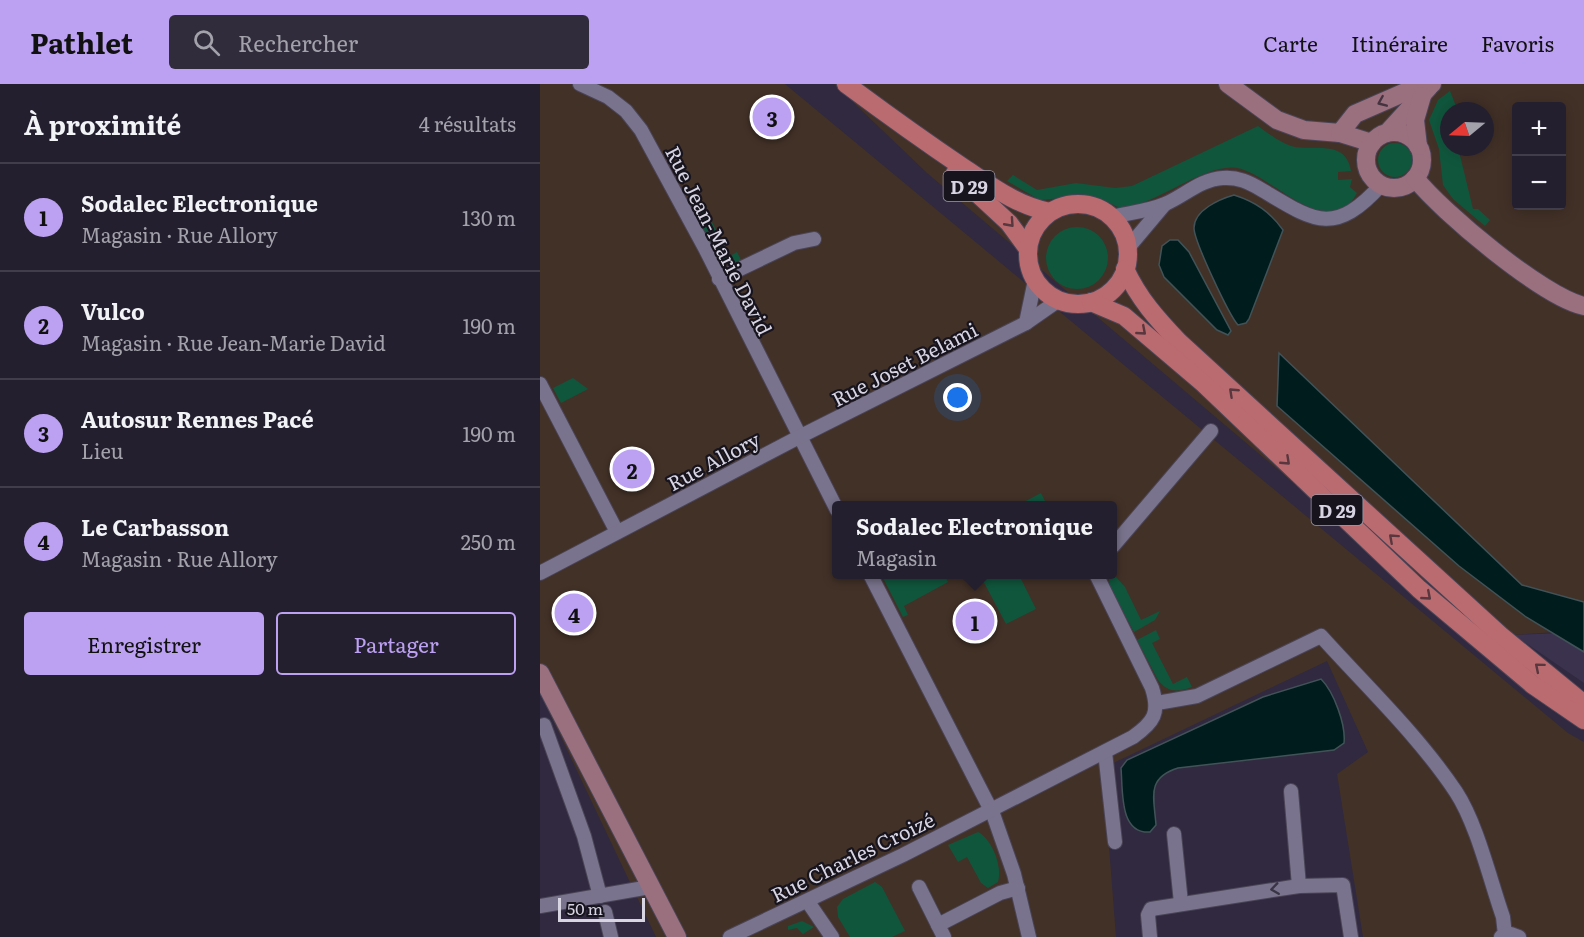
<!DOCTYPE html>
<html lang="fr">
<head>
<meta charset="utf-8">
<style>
	body { margin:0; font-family:Literata,serif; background:#302c3b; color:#f1f3f6 }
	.controls { position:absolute; right:18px; top:18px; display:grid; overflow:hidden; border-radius:6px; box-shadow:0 3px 15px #0003 }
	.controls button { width:54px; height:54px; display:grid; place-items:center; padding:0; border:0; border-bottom:2px solid #413d4b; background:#241f2f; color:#f1f3f6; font:30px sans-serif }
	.compass { position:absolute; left:900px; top:18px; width:54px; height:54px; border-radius:50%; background:#241f2f; box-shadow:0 3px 15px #0003; rotate:251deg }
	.scale { position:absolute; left:18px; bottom:15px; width:87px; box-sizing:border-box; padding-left:6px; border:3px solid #d8d4e2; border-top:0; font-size:16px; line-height:21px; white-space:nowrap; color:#d8d4e2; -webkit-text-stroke:4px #17141e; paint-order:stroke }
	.you { position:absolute; left:418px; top:314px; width:21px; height:21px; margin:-15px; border:4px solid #fff; border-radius:50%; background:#1a73e8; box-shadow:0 0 0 9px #1a73e833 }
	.badge { display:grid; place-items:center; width:39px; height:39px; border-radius:50%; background:#bca0f2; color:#111; font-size:20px; font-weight:700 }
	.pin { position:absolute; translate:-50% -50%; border:3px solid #fff; box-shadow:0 2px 6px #0006 }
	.popup { position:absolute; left:292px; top:417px; width:285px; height:78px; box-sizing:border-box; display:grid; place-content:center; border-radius:6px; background:#241f2f; filter:drop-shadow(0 2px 4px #0005); font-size:20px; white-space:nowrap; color:#a3a2aa }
	.popup b { font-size:22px; color:#f1f3f6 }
	.popup::after { content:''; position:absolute; left:50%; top:100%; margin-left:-12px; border:12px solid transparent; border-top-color:#241f2f }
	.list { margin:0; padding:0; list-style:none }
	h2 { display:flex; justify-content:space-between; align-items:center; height:78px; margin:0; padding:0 24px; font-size:26px }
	h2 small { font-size:20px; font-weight:400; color:#a3a2aa }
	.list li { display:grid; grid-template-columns:39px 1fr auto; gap:18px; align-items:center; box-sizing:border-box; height:108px; padding:0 24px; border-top:2px solid #413d4b }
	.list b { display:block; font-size:22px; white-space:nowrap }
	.list p { margin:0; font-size:20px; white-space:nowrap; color:#a3a2aa }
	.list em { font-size:20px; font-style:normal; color:#a3a2aa }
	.actions { display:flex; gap:12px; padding:18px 24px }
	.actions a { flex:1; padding:14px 0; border:2px solid #bca0f2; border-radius:6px; text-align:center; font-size:21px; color:#bca0f2 }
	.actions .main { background:#bca0f2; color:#111 }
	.icon { flex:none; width:33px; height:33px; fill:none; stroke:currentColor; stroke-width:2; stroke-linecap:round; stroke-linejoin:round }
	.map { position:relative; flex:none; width:1044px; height:853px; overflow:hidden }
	header { display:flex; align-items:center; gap:36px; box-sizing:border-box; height:84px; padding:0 30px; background:#bca0f2; color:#111 }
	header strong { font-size:28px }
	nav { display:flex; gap:33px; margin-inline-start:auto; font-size:21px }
	.search { width:420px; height:54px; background:#302c3b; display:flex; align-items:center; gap:15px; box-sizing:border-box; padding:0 21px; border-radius:6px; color:#a3a2aa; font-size:22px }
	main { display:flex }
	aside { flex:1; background:#241f2f }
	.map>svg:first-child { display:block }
</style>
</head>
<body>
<header>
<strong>Pathlet</strong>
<div class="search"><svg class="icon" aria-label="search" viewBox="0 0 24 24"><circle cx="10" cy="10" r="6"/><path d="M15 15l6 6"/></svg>Rechercher</div>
<nav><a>Carte</a><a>Itinéraire</a><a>Favoris</a></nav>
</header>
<main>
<aside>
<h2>À proximité<small>4 résultats</small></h2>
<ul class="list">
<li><span class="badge">1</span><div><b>Sodalec Electronique</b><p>Magasin · Rue Allory</p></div><em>130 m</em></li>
<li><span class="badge">2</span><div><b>Vulco</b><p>Magasin · Rue Jean-Marie David</p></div><em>190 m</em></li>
<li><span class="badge">3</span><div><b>Autosur Rennes Pacé</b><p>Lieu</p></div><em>190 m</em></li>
<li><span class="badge">4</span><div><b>Le Carbasson</b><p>Magasin · Rue Allory</p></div><em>250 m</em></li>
</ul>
<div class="actions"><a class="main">Enregistrer</a><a>Partager</a></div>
</aside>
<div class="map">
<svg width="1044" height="853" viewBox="0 0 1044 853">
	<rect width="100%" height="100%" fill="#30293f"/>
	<path fill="#3b324e" d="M1044,546v53l-70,-48 51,-2z"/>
	<g fill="#423127" fill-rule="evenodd">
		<path d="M0,0h245l783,649 16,9v195h-221l-26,-163 31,-22 -41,-91 -224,107 13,169h-460l-116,-244zM297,422h276v68h-276z"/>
		<path d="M294,0h750v546l-70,5 -141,-85 -446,-377zM976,22h46v100h-46zM909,27h36v36h-36z"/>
	</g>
	<g fill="#10563d">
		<path d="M910,7l6,15 -7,4v37h9l15,62h5l12,11 -5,6 -32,-27 -10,-14 -4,-36 -10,-29 9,-20z"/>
		<path d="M718,42c10,7 21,16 33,20 21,6 55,-8 60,25l-13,1v8l14,-1 -2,8 7,6c-27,53 -87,-20 -120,-25 -31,-5 -78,35 -115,41l-21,-10 -16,-3 -45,4 -33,-19 6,-6 24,15 39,-7 39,5 17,-2z"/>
		<circle cx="855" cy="76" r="17"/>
		<path d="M163,121l27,51 7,-4 4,8 -12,4 -11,-6 -23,-45 1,-5z"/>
		<circle cx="537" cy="174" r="31"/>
		<path d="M33,294l15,11 -27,14 -8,-15z"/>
		<path d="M501,409l6,12h-29z"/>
		<path d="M573,490l12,13 16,33 19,-9 -5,9 -21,12 -24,-45 -2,-12z"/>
		<path d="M344,491h60l4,7 -44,24 4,9 -5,2 -21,-41z"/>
		<path d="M440,491h39l17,34 -30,15z"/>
		<path d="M616,546l4,9 -8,4 21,41 14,-7 5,10c-14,5 -24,6 -34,-7l-21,-40z"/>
		<path d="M438,748c14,7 25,35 20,50l-10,6 -7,-5 -14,-26 -9,5 -10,-17z"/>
		<path d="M335,798l7,5 23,44 -13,6h-42l-12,-20 -1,-10 6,-8z"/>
		<path d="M262,837l12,6 -11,7 -6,-6 -9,2v-4z"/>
	</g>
	<g fill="#001c1d" stroke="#415358" stroke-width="1.5">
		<path d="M694,111c22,7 36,17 49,35l-34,89 -3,4 -8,2c-9,-10 -44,-84 -44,-97 0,-18 26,-29 40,-33z"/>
		<path d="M630,156h8l11,12 42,79 -3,4 -11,-5 -53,-53 -5,-12 3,-19z"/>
		<path d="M739,269l243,232 62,17v50l-58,-35 -67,-51 -182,-160z"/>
		<path d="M781,595c13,13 25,46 23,64l-10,7 -156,18c-32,10 -24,29 -22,57l-6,7c-31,2 -27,-41 -29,-64l6,-8 136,-63z"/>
	</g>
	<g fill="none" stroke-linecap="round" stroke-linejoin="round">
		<g stroke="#4a4456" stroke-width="16">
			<g id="street">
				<path d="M40,0l28,13 18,14 15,19 65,120 131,260"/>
				<path d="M571,133c17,-4 38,-6 54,-13 19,-8 36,-25 58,-26 15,-1 26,4 39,12 52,31 72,47 119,-5"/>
				<path d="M587,165l37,-44"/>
				<path d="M179,195l75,-36 20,-4"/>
				<path d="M486,239l9,-43"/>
				<path d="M0,300l77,148"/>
				<path d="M573,462l98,-115"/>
				<path d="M0,489l259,-136 227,-114 33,-23"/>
				<path d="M330,490l123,240 21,60 15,63"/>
				<path d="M617,619l40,-7 124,-60c45,50 97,99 135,156 21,32 34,88 47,125l2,18"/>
				<path d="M4,641l40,111 16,60"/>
				<path d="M565,668l10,90"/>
				<path d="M751,707l8,95"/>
				<path d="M634,750l7,69"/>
				<path d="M379,803l19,38"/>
				<path d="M268,818l24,35"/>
				<path d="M0,822l110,-19"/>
				<path d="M65,828l6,25"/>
				<path d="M190,853l173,-82 230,-118c21,-15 27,-24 19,-49l-56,-114"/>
				<path d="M404,853l-6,-12 62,-32 18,-5"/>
				<path d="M610,853l-2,-22 3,-6 148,-23 44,-1 8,52"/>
				<path d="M961,853l10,-3 8,3"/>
			</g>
		</g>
		<g stroke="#4a4456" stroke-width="20">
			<g id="secondary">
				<path d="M688,0l49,36 27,10 36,3 32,10"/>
				<circle cx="854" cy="76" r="28"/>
				<path d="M800,49l15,-19 64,-28 13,-2"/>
				<path d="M847,49l42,-46"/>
				<path d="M878,62l-3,-26 7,-24"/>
				<path d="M875,94c27,34 128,119 169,128"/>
				<path d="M0,589l137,264"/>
			</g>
		</g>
		<g stroke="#4a4456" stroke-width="20">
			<g id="primary">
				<path d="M306,0c39,29 78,57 118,84 29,19 52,37 86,44"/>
				<path d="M415,89l54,50 19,26"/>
				<circle cx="538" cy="170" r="50"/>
				<path d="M585,185c14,30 32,50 54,73l321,293 84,69"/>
				<path d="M551,218l33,14 80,68 215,205 114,96 51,35"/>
			</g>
		</g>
		<use href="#street" stroke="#7a738d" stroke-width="14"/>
		<use href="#secondary" stroke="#9a6f7e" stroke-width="18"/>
		<use href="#primary" stroke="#ba6b70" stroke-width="18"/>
	</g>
	<defs><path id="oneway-chevron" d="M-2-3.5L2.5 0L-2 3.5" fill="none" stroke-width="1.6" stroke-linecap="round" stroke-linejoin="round" transform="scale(1.5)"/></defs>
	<use stroke="#453440" href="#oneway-chevron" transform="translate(842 18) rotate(157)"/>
	<g stroke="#58373f">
		<use href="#oneway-chevron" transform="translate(470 139) rotate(48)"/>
		<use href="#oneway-chevron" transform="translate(602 247) rotate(41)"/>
		<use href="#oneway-chevron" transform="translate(693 308) rotate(-137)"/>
		<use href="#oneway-chevron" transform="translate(746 377) rotate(43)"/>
		<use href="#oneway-chevron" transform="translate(853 454) rotate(-138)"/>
		<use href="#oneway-chevron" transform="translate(887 512) rotate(41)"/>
		<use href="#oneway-chevron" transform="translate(999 583) rotate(-140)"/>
	</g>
	<use stroke="#3a3545" href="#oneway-chevron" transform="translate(735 805) rotate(172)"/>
	<g text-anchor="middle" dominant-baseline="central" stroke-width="4.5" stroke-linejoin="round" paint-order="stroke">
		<g fill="#17141e" stroke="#9e9aa7" stroke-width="1.5">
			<rect x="403.5" y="87" width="51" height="30" rx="4.5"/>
			<rect x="771.5" y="411" width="51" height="30" rx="4.5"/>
		</g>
		<g font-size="18" font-weight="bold" fill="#d8d4e2">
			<text x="429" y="102">D 29</text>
			<text x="797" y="426">D 29</text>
		</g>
		<g font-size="20" fill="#d8d4e2" stroke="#17141e">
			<text transform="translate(180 156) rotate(63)">Rue Jean-Marie David</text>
			<text transform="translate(364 279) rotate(-27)">Rue Joset Belami</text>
			<text transform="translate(173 376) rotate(-28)">Rue Allory</text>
			<text transform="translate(312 772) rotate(-26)">Rue Charles Croizé</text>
		</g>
	</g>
</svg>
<div class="controls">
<button>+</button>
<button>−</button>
</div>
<svg class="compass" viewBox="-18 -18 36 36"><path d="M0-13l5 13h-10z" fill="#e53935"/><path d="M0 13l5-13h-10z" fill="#a3a2aa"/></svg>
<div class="scale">50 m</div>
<div class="you"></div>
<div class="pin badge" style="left:435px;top:537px">1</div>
<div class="popup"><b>Sodalec Electronique</b>Magasin</div>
<div class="pin badge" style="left:92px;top:385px">2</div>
<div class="pin badge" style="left:232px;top:33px">3</div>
<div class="pin badge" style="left:34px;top:529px">4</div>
</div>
</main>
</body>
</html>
